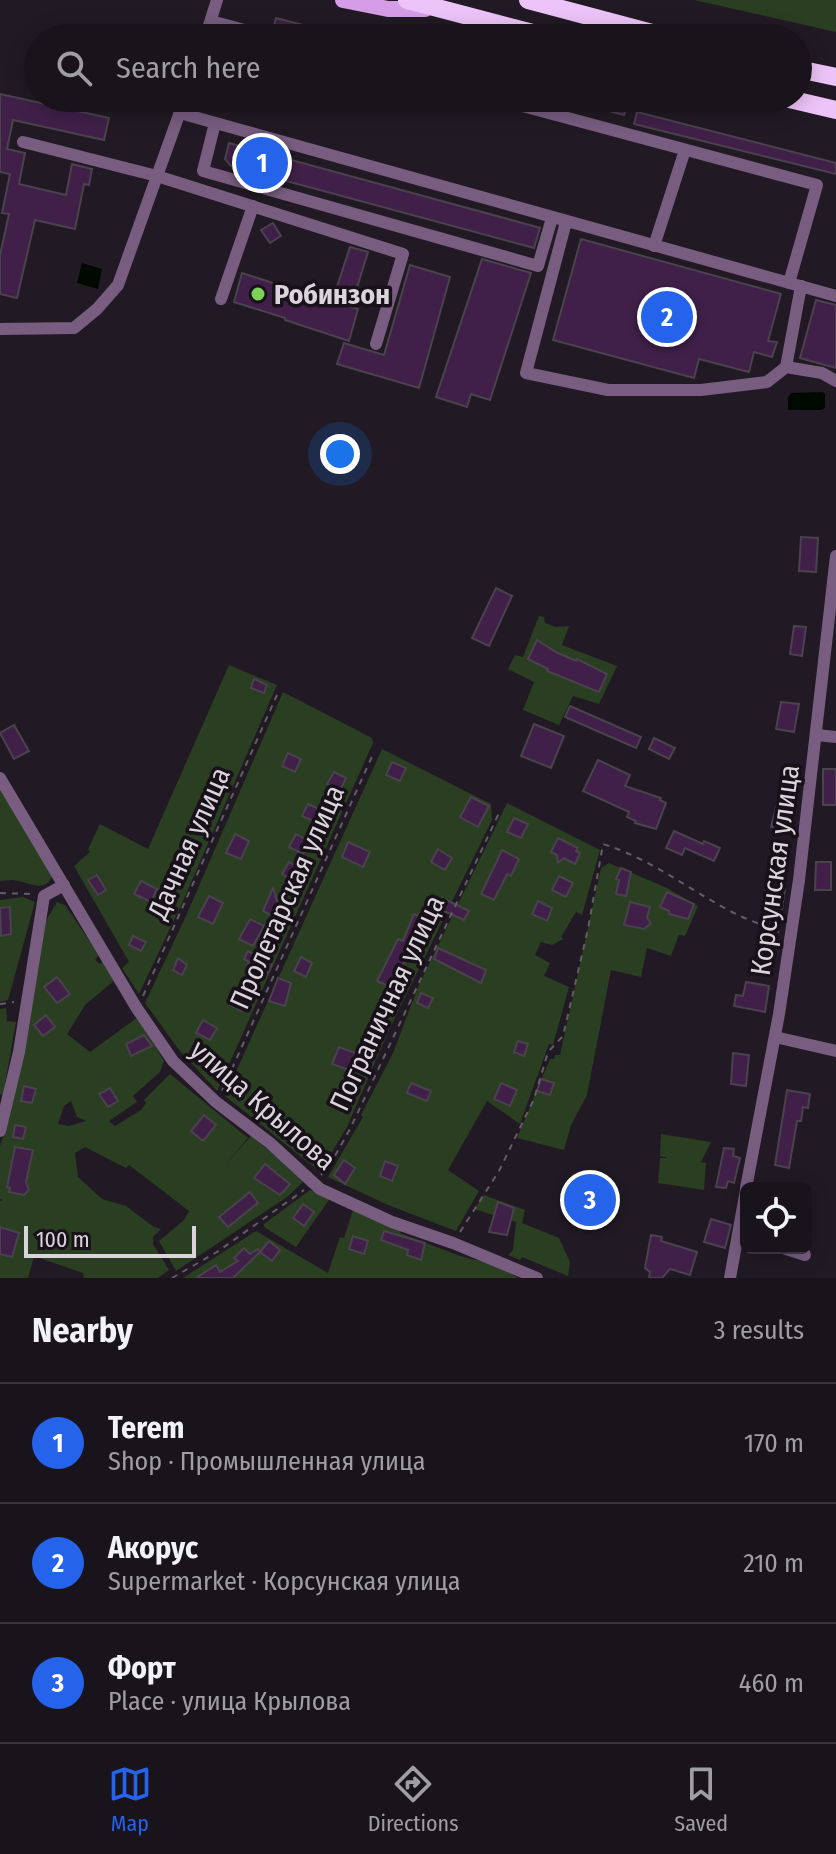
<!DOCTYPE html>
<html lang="en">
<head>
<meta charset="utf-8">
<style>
	body { margin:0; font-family:"Fira Sans Condensed",sans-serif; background:#262128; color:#f1f3f6 }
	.controls { position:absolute; right:24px; bottom:24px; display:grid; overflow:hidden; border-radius:12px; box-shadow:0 4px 20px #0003 }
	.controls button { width:72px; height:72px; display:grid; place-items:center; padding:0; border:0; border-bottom:2px solid #37333a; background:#19141b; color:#f1f3f6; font:40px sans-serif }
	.scale { position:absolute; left:24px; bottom:20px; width:172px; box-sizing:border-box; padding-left:8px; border:4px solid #dad5db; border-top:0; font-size:22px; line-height:28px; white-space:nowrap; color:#dad5db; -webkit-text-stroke:6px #18111a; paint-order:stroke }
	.you { position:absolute; left:340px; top:454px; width:28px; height:28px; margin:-20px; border:6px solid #fff; border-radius:50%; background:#1a73e8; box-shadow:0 0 0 12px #1a73e833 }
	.badge { display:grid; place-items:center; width:52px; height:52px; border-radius:50%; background:#2563eb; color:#fff; font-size:26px; font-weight:700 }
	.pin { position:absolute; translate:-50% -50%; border:4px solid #fff; box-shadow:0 2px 8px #0006 }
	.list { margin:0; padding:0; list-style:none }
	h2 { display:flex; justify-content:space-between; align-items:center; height:104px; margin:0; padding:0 32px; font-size:34px }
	h2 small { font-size:26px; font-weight:400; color:#9f9ea3 }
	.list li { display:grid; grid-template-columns:52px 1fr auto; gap:24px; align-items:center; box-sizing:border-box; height:120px; padding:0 32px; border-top:2px solid #37333a }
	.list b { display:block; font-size:30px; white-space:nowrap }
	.list p { margin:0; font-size:26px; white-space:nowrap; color:#9f9ea3 }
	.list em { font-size:26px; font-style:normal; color:#9f9ea3 }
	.icon { flex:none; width:44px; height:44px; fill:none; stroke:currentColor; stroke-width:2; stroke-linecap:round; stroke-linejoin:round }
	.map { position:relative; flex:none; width:836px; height:1278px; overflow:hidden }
	.search { position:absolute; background:#19141b; box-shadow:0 4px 20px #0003; left:24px; right:24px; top:24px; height:88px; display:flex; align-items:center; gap:20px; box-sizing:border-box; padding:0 28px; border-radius:44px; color:#9f9ea3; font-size:30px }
	.sheet { height:464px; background:#19141b }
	nav { display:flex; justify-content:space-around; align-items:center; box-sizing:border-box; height:112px; border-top:2px solid #37333a; background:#19141b; font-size:22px; color:#9f9ea3 }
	nav a { display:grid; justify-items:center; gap:4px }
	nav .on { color:#2563eb }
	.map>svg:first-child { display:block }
</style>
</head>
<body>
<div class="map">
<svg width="836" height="1278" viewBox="0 0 836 1278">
	<rect width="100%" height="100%" fill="#211a24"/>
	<g fill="#2a3e21" fill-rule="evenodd">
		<path d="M694,0h142v32z"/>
		<path d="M539,616l5,1 1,6 10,4 14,-1 -7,19 55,21 -18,38 -26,-8 -14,29 -36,-15 11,-28 -26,-13 7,-14 8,2z"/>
		<path d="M229,665l48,20 -94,216 -44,93 -17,-26 7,-6 -55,-96 16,-14 -2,-3 12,-25 48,25z"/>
		<path d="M283,692l89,46 1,5 -156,348 -37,-40 -35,-48 41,-87z"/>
		<path d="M382,749l109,55 1,16 -102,208 -43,99 -27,45 -95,-76z"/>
		<path d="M0,779l53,96c-9,20 -25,6 -40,5 -4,0 -9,1 -13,1z"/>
		<path d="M507,803l93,47 -18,65 -6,-3 -15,25 2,2 -11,6 -11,-3 -6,13 15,8 -6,13 25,11 -16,58 -4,-1 -29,80 -33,-23 -39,69 31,21 -23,40 -68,-26 -60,-28 35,-60 -2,-2 32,-62 25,-66z"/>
		<path d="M609,863l58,25 31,18 -13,30 -6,-1 -8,21 -24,-8 -6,29 -30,-7 -24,125 -16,30 -7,25 -47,-12 33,-79h4l1,-4h5l41,-187z"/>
		<path d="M23,897l12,5 -27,98 -8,2v-102z"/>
		<path d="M57,902l8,3 34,50 -4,5 5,4 3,-3 12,19 -30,25 -18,29 23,18 48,-35 26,44 -4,11 -27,24 4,6 -28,19 6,5 26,-16 5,-7 -2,-3 26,-26 78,64 -23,27 26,-29 49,40 3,6 -16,15 -111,74 -17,-30 25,-21 5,-9 -60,-46 -3,3 -41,-21 -10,6 3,24 24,22 24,7 28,21 7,2 -8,8v7l16,26 -11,8h-74l-1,-5 -49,-17 -6,22h-28v-77l3,-1 -3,-1v-53l9,-28 35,-194zM71,1101l6,16 9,4 -17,5 -11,-2 6,-18z"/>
		<path d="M6,1008l1,13 9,1 -13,73 -3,-1v-85z"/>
		<path d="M661,1134l50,8 -10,20 5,1 -2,27 -46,-7 2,-25h8l-8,-2z"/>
		<path d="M310,1190l21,7 -35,50 -32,-20v-3z"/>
		<path d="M484,1195l41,15 -3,13 37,15 11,24 -2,14 -46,-19 -2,3 -12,-5 5,-5 3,-28 -42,-13z"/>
		<path d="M353,1210l47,18v5l60,23 36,9 22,13h-335l73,-47 72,42 12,-36 4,1z"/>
	</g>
	<g fill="#000900">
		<path d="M82,263l20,6 -4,20 -21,-6z"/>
		<path d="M823,392l2,2v14l-4,2h-33v-13l3,-4z"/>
	</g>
	<g fill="#402049" stroke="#4a424c" stroke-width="2">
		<path d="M276,18l66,17v3h-34l-31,-8 -4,-1z"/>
		<path d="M0,94l109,24 -5,22 -91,-20 -6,29 18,4 -6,31 47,11 6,-31 20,5 -3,16 -5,-1 -9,45 -40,-9 -18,78 -17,-4v-39l9,-41 -7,-1 8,-39 -10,-2z"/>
		<path d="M572,98h30l25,6 -3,11 -52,-14z"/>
		<path d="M637,112l199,51v11l-202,-50z"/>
		<path d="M229,143l308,84 3,1 -6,20 -303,-82 -6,-7z"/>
		<path d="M273,223l8,13 -11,7 -9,-13z"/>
		<path d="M581,239l200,55 -13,47 9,1 -5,15 -18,-5 -5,20 -50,-13 -5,19 -141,-38z"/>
		<path d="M350,247l18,5 -17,55 7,2 -9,32 -64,-21v-2l-51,-16 8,-29 90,29z"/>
		<path d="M482,259l49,14 -41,127 -19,-6 -4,13 -31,-10z"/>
		<path d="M410,265l40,12 -31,111 -82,-24 7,-21 40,12z"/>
		<path d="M816,300l20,5v63l-36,-10z"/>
		<path d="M801,537l17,1 -2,34 -17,-1z"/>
		<path d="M496,588l16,8 -23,50 -17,-8z"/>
		<path d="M794,626l12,1 -4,29 -12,-2z"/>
		<path d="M537,640l19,12 20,9 1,-2 30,15 -8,18 -52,-21 1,-2 -20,-10z"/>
		<path d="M254,679l13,6 -3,8 -13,-5z"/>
		<path d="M781,702l18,2 -5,28 -18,-3z"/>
		<path d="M570,706l71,31 -5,11 -71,-31z"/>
		<path d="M534,724l30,12 -13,32 -30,-12z"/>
		<path d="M14,725l15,26 -15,8 -14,-26z"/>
		<path d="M654,738l21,10 -6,11 -20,-10z"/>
		<path d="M288,753l13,6 -6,13 -13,-6z"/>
		<path d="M598,760l32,15 -5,11 36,12 -1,2 6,3 -10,26 -21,-6 1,-2 -9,-4 2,-5 -46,-21z"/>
		<path d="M392,762l14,6 -6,13 -14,-6z"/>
		<rect x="823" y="769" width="13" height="36"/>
		<path d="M334,772l12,6 -6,12 -13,-6z"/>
		<path d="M779,796l17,4 -8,31 -17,-4z"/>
		<path d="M471,797l18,9 -11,21 -18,-10z"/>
		<path d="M308,804l13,6 -6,12 -13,-6z"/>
		<path d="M514,818l14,6 -7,14 -14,-6z"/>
		<path d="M674,831l29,13 1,-3 16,7 -6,13 -29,-13 -3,7 -16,-7z"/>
		<path d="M235,834l14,7 -8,18 -15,-6z"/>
		<path d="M296,834l14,8 -7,12 -14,-7z"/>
		<path d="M558,838l20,10 -2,3 4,2 -5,11 -11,-6 -6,5 -1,-8 -6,-3z"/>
		<path d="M348,842l22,10 -7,15 -21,-10z"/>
		<path d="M438,849l14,9 -7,12 -14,-8z"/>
		<path d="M502,850l17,9 -8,17 -4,-2 -13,26 -13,-6z"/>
		<path d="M289,862l11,6 -7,13 -11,-7z"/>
		<path d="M816,862h15v28h-16z"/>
		<path d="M621,868l10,4 -5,24 -10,-2 3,-14 -3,-1z"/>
		<path d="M97,875l9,15 -8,5 -10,-15z"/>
		<path d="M559,876l14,7 -7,14 -14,-7z"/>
		<path d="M141,881l16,8 -6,13 -17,-8z"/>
		<path d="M766,887l19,2 -3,20 -19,-2z"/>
		<path d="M273,888l4,13 7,3 -7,14 -14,-7z"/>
		<path d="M667,892l27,12 -6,15 -19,-5v-3l-9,-4z"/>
		<path d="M209,896l14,7 -10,21 -15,-7z"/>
		<path d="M442,898l27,13 -5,9 -27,-12z"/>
		<path d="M538,901l14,7 -5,13 -15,-7z"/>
		<path d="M630,902l20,5 -3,11 4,5 -7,6 -20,-4z"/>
		<path d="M10,907l1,27 -10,2 -1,-28z"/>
		<path d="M422,913l13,6 -4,9 -3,-2 -5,10 -5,-2 -18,37 -3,19 -20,-9 21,-42 5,2 11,-27 6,3z"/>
		<path d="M250,919l14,7 -11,20 -14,-7z"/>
		<path d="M133,936l13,6 -5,9 -12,-6z"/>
		<path d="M438,948l48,22 -5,13 -47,-24z"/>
		<path d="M248,951l24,13 -6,12 -20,-8 3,-6 -5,-3z"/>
		<path d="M301,957l11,6 -6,14 -12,-6z"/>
		<path d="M178,958l9,7 -5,10 -9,-5z"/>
		<path d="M57,977l13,17 -13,9 -13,-16z"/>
		<path d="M278,978l13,5 -6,23 -16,-5z"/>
		<path d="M746,982l23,4 -4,26 -31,-6 2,-11 7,1z"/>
		<path d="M238,991l12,6 -8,14 -12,-6z"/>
		<path d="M421,993l12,5 -5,10 -11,-5z"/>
		<path d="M46,1015l9,12 -12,9 -9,-11z"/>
		<path d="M203,1020l14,8 -7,12 -14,-7z"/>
		<path d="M144,1035l8,11 -21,10 -5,-12z"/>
		<path d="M518,1041l10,3 -4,12 -10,-4z"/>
		<path d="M339,1047l19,7 -6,17 -20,-7z"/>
		<path d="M733,1053l16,2 -3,31 -15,-2z"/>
		<path d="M541,1079l13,4 -4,12 -13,-4z"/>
		<path d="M411,1083l20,8 -4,10 -20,-8z"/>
		<path d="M501,1083l16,7 -7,16 -16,-7z"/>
		<path d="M24,1086l12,3 -4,14 -11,-2z"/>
		<path d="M110,1088l8,13 -10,6 -9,-13z"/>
		<path d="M787,1090l23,4 -2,14 -5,-1 -2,14h-4l-8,47 -14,-3z"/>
		<path d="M204,1115l12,10 -13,16 -12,-10z"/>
		<path d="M15,1125l11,2 -3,12 -10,-2z"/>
		<path d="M15,1147l18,3 -7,32 3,8 -5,5 -15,-3 1,-4 -3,-1z"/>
		<path d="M724,1148l10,1 -1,7 7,2 -6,25 -6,-2 -2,7 -10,-1z"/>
		<path d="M344,1160l11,8 -10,16 -11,-9z"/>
		<path d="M385,1161l13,5 -6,15 -12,-5z"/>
		<path d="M265,1164l25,20 -10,11 -26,-17z"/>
		<path d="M250,1192l8,11 -30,24 -9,-10z"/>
		<path d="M498,1202l16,6 -7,27 -18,-3z"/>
		<path d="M303,1204l11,8 -10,14 -11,-8z"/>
		<path d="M711,1219l20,6 -6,23 -21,-6z"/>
		<path d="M0,1227l19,6 -7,24 -12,-3z"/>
		<path d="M384,1231l41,12 -4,17 -14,-5 1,-5 -27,-10z"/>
		<path d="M651,1235l11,2 -1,4 36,11 -7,23 -20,-6 -8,9h-13l1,-6 -5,-4z"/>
		<path d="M353,1236l15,5 -4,13 -15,-5z"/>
		<path d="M269,1241l11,9 -8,11 -12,-9 -27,26h-37l20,-13 4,7 18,-11 -4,-3 10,-10 6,6 8,-5 2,3z"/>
	</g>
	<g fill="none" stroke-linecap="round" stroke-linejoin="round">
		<g stroke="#635d66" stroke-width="2" stroke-dasharray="6 6" stroke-linecap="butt">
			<path d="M0,893l31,1"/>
			<path d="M143,996l134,-301"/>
			<path d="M0,1004l14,-2"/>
			<path d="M222,1091l152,-339"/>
			<path d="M321,1175l10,-12 19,-34 150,-318"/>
			<path d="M460,1232l39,-61 35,-72 14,-47 15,-16 25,-107 15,-85c48,15 85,45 129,68 15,8 32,13 47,20"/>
			<path d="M172,1278l45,-26 87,-62"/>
		</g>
		<g stroke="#785d80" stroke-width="12">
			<path d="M211,21l62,17"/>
			<path d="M205,38l12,-38"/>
			<path d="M493,98l324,87 -28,98"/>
			<path d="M180,113l656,183"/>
			<path d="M215,123l-12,48 335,95 14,-48"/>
			<path d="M23,142l134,34 246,78 -27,90"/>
			<path d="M566,222l-40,151 82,17h93l66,-8 19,-15 36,6 14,8"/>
			<path d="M654,246l31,-96"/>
			<path d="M221,299l32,-93"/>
			<path d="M0,329l74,-1 23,-19 21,-24 67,-187"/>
			<path d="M786,367l15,-81"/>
			<path d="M817,735l19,2"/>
			<path d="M0,778l136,229 37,54 43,41 54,41 50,46 72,33 61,21 84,35"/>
			<path d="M775,1037l61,14"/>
			<path d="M0,1131l19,-79 25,-156 20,-11"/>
			<path d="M746,1188l33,-174 20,-134 37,-324"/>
			<path d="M783,1248l22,7"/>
			<path d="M730,1278l16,-88"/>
		</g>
		<path stroke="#d69de7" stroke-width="16" d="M343,0l45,9h37"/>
		<g stroke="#edc4f9" stroke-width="18">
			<path d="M407,0l145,38"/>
			<path d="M528,0l143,38"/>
			<path d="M798,69l38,8"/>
			<path d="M785,98l51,12"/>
		</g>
	</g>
	<circle fill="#7dd154" stroke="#18111a" stroke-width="3" cx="258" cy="294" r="8"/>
	<g text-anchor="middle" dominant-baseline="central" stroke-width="7" stroke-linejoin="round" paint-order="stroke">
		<g font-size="28" font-weight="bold" fill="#dad5db" stroke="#18111a" text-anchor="start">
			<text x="274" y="294">Робинзон</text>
		</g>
		<g font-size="28" fill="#dad5db" stroke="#18111a">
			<text transform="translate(189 843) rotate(-66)">Дачная улица</text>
			<text transform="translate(775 870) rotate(-82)">Корсунская улица</text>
			<text transform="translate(287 897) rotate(-66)">Пролетарская улица</text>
			<text transform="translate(387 1003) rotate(-65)">Пограничная улица</text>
			<text transform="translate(263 1105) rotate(41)">улица Крылова</text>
		</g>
	</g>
</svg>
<div class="controls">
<button><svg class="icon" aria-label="locate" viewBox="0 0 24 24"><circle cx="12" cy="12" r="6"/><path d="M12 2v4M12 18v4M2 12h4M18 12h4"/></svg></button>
</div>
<div class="scale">100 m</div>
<div class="you"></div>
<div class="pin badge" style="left:262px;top:163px">1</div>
<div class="pin badge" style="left:667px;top:317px">2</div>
<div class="pin badge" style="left:590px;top:1200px">3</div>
<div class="search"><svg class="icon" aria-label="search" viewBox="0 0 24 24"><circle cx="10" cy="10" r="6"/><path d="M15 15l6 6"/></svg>Search here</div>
</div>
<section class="sheet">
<h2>Nearby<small>3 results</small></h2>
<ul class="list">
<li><span class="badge">1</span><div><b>Terem</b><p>Shop · Промышленная улица</p></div><em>170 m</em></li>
<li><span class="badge">2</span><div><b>Акорус</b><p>Supermarket · Корсунская улица</p></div><em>210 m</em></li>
<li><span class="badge">3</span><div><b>Форт</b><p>Place · улица Крылова</p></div><em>460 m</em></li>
</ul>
</section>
<nav>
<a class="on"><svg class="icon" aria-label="map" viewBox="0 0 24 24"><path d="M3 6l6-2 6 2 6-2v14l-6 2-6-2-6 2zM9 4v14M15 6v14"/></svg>Map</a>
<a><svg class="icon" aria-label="directions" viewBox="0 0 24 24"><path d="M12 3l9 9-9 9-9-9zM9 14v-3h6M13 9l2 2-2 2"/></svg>Directions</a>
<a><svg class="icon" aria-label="saved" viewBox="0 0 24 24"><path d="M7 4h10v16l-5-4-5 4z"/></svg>Saved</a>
</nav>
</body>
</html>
